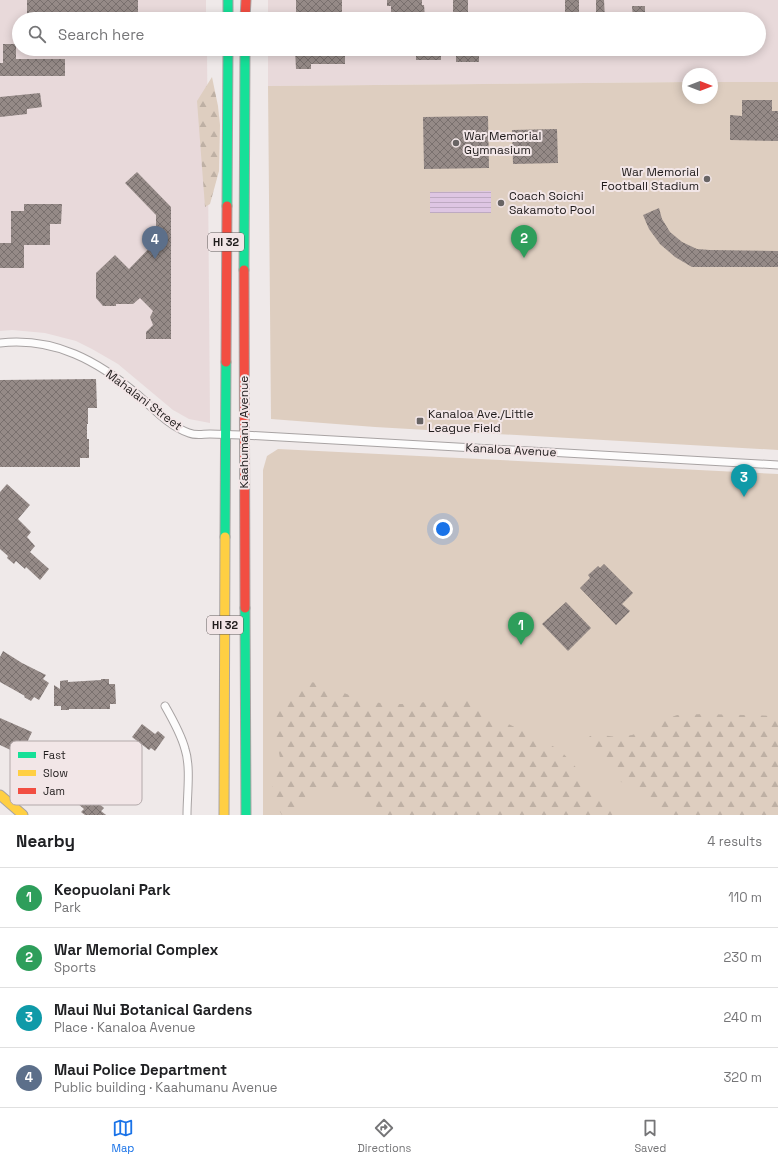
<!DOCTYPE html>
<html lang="en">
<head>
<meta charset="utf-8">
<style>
	body { margin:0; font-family:"Space Grotesk",sans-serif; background:#f2f2f2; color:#202124 }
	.compass { position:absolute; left:682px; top:68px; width:36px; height:36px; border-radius:50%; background:#fff; box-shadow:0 2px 10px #0003; rotate:90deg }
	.you { position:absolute; left:443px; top:529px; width:14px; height:14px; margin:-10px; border:3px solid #fff; border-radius:50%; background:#1a73e8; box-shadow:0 0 0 6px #1a73e833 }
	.badge { display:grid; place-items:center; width:26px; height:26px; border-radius:50%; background:#1a73e8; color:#fff; font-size:13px; font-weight:700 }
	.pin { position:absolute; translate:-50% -33px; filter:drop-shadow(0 1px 2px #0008) }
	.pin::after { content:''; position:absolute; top:21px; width:14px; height:12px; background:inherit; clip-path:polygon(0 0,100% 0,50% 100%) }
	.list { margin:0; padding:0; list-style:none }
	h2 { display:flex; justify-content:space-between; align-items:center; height:52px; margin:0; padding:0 16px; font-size:17px }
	h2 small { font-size:13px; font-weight:400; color:#757577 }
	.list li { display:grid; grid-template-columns:26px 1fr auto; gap:12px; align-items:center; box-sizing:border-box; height:60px; padding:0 16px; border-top:1px solid #e0e0e0 }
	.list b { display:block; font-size:15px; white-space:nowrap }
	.list p { margin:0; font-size:13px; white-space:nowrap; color:#757577 }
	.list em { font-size:13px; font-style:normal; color:#757577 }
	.icon { flex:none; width:22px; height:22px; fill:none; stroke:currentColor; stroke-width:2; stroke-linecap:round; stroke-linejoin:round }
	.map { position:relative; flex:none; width:778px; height:815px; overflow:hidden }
	.search { position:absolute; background:#fff; box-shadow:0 2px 10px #0003; left:12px; right:12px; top:12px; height:44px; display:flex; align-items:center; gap:10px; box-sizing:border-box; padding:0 14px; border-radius:22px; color:#757577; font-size:15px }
	.sheet { height:292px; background:#fff }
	nav { display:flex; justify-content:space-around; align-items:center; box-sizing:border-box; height:56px; border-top:1px solid #e0e0e0; background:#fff; font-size:11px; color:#757577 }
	nav a { display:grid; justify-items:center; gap:2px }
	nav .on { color:#1a73e8 }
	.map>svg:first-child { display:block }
</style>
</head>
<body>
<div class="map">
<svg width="778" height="815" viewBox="0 0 778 815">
	<defs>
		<pattern id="forest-firs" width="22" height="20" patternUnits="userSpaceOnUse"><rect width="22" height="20" fill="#decec0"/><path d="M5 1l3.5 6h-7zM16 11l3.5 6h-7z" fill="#beb0a4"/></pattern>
		<pattern id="water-rules" width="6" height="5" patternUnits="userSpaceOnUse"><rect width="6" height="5" fill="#dec6e3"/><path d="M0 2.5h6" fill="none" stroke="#beaac2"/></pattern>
		<pattern id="building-cross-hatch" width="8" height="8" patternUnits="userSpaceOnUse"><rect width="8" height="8" fill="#958a87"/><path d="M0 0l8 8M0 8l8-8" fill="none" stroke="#79706e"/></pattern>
	</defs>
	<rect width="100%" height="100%" fill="#efe9e9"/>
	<g fill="#e8d9da">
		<path d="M0,0h206v19h-187v30h188l3,374 -21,-4 -16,-9 -55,-46 -26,-15 -16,-8 -31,-8 -33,-3 -12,1z"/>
		<path d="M268,0h510v82h-66v-8h-24v8l-420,4v-37h491v-30h-491z"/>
	</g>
	<g fill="#decec0">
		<path d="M688,82v16h24v-16h66v368l-403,-23 -104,-8 -3,-333z"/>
		<path d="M278,449l500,25v341h-515v-345l4,-14z"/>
	</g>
	<g fill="url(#forest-firs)">
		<path d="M212,77l6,29 2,19 -1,46 -9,33 -5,3 -8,-106z"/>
		<path d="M307,682l15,1 14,7 29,11 24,3h23l32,-5h26l7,6 13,10 51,25 19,10 13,14 18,21 35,30h-238l-14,-10 -26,-14 -24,-2 -15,2 -10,16 -6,7 -11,1 -10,-16v-16l8,-25 -9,-46c10,-13 22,-22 36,-30z"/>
		<path d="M704,714l74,2v99h-107l-36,-23 -15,-11 -32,-35 -1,-7 3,-3 11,-1 16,2 15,-2 20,-8 17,-9 8,-3z"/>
	</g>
	<path fill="url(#water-rules)" d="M491,191v22h-61v-21z"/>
	<g fill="url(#building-cross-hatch)">
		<rect x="27" y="0" width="111" height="18"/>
		<rect x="296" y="0" width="46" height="19"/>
		<path d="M387,0h35v5h2l1,12h-21v2h-13v-13h-4z"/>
		<rect x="453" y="0" width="15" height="19"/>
		<rect x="565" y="0" width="14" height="19"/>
		<path d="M596,0h8l1,19h-9z"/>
		<path d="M632,6h13v13h-12z"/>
		<path d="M3,44h13v15h49v17h-65v-13h3z"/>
		<path d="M295,49h50v15h-34v5h-15z"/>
		<path d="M403,49h38v11h-25v-4h-12z"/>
		<rect x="456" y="49" width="23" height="13"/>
		<path d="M40,93l2,14 -15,2v5l-27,3v-20z"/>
		<path d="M742,100h30v11h6v30l-48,-1v-25l12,1z"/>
		<path d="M488,116l1,52 -65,1 -1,-52z"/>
		<path d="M557,129l1,34 -45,1 -1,-34z"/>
		<path d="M137,172l34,35v132h-25v-7l7,-7 -3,-8 3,-6 -13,-13 -7,6h-17v2h-13l-7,-8v-25l19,-18 14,14 30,-31 -3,-4v-19l-31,-32z"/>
		<path d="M24,204h38l-1,20h-11v21h-26v23h-24v-25h11v-32h13z"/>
		<path d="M659,208l3,11 8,13 12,10 15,7 13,1 68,1v16h-86l-17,-10 -15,-13 -11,-15 -6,-14z"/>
		<path d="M96,379l1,29h-9v16h-1v15h2v19h-9v9h-80v-87z"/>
		<path d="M7,484l23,21 -12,14 13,13 -4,5 8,9 -5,6 19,17 -9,11 -14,-13 -1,2 -9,-8 -2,3 -7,-6 1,-2 -8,-7v-57z"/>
		<path d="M604,564l29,29 -11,11 8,7 -14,14 -36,-37 10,-10 -2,-3 10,-9 2,2z"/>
		<path d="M566,602l25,26 -23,23 -26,-27z"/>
		<path d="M3,651l19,12 24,12 -3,4 6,4 -10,17 -5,-3 -3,4 -7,-4 1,-1 -25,-14v-25z"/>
		<path d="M101,679h8v5h6l1,20h-6v5h-41v1h-8v-4h-7v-21l6,4v-8l8,-1v2l33,-2z"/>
		<path d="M0,718l32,14 -11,23 -21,-10z"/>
		<path d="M142,724l13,10 3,-3 7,6 -10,14 -4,-3 -2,2 -17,-13z"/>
		<path d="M67,782l23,19 2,-3 12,10 -3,3 5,4h-21l-4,-3 3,-3 -23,-20z"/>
	</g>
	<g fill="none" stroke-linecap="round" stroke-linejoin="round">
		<g stroke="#a8a3a3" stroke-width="9">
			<g id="street">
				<path d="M0,343c55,-6 98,18 138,52 16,14 31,31 51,38 7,3 14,1 21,1 12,0 23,1 34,1l534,30"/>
				<path d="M165,706c8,14 16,28 20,43 6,18 2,46 2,66"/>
			</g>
		</g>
		<g stroke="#a8a3a3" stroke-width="11">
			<g id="fast">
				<path d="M228,0v19"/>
				<path d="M227,206l1,-157"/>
				<path d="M244,270l1,-221"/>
				<path d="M225,537l1,-175"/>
				<path d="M245,608l1,207"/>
			</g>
		</g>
		<g stroke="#a8a3a3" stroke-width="11">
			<g id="slow">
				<path d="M0,795l23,20"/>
				<path d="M224,815l1,-278"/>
			</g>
		</g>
		<g stroke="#a8a3a3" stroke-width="11">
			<g id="jam">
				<path d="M245,19l1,-19"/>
				<path d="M244,270l1,338"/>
				<path d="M226,362l1,-156"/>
			</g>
		</g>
		<use href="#street" stroke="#fdfcfc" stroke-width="7"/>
		<use href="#fast" stroke="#16e098" stroke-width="9"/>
		<use href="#slow" stroke="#ffcf43" stroke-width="9"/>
		<use href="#jam" stroke="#f24e42" stroke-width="9"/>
	</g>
	<g fill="#686464" stroke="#f2e6e7" stroke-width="1.5">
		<circle cx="456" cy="143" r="4"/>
		<circle cx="707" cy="179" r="4"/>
		<circle cx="501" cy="203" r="4"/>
		<rect x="416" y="417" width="8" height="8" rx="2"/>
	</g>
	<g text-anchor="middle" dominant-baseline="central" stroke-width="4" stroke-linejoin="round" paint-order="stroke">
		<g fill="#f2e6e7" stroke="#5f5959" stroke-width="1">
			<rect x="208" y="233" width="36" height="18" rx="3"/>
			<rect x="207" y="616" width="36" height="18" rx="3"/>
		</g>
		<g font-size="11" font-weight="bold" fill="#201c1c">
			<text x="226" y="242">HI 32</text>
			<text x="225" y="625">HI 32</text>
		</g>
		<g font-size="12" fill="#201c1c" stroke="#f2e6e7" text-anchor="start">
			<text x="464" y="136">War Memorial<tspan x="464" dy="14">Gymnasium</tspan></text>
			<text x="699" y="172" text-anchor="end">War Memorial<tspan x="699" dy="14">Football Stadium</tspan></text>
			<text x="509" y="196">Coach Soichi<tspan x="509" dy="14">Sakamoto Pool</tspan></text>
			<text x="428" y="414">Kanaloa Ave./Little<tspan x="428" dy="14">League Field</tspan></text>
		</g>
		<g font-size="12" fill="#201c1c" stroke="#f2e6e7">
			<text transform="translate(144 400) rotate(37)">Mahalani Street</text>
			<text transform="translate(244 432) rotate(-90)">Kaahumanu Avenue</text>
			<text transform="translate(511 450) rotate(3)">Kanaloa Avenue</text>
		</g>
	</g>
	<rect x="10" y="741" width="132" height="64" rx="6" fill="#f2e6e7" stroke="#b3a9aa" stroke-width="1"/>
	<rect x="18" y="752" width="18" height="6" fill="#16e098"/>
	<rect x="18" y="770" width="18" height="6" fill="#ffcf43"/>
	<rect x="18" y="788" width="18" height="6" fill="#f24e42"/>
	<g font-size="11" fill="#201c1c">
		<text x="43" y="759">Fast</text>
		<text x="43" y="777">Slow</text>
		<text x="43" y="795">Jam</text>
	</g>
</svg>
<svg class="compass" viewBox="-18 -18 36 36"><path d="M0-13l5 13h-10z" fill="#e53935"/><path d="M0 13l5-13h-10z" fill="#757577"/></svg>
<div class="you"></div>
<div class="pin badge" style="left:521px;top:645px;background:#2e9e5b">1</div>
<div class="pin badge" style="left:524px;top:258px;background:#2e9e5b">2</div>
<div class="pin badge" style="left:744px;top:497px;background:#0f9aa8">3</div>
<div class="pin badge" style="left:155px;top:259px;background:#5c6f8a">4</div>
<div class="search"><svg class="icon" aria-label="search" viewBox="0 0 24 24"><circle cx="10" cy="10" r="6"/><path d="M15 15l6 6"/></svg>Search here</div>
</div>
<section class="sheet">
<h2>Nearby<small>4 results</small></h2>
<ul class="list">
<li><span class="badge" style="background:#2e9e5b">1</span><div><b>Keopuolani Park</b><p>Park</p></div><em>110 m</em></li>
<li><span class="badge" style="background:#2e9e5b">2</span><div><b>War Memorial Complex</b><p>Sports</p></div><em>230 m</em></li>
<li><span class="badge" style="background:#0f9aa8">3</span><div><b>Maui Nui Botanical Gardens</b><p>Place · Kanaloa Avenue</p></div><em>240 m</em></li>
<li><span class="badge" style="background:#5c6f8a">4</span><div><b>Maui Police Department</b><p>Public building · Kaahumanu Avenue</p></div><em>320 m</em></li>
</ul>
</section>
<nav>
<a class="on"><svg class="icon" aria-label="map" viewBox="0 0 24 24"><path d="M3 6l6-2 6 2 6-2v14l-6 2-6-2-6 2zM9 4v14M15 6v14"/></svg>Map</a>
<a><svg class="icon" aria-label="directions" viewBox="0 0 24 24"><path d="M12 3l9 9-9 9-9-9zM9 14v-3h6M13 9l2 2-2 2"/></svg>Directions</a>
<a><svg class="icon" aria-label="saved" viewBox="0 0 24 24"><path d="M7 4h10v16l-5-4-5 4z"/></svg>Saved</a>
</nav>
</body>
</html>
